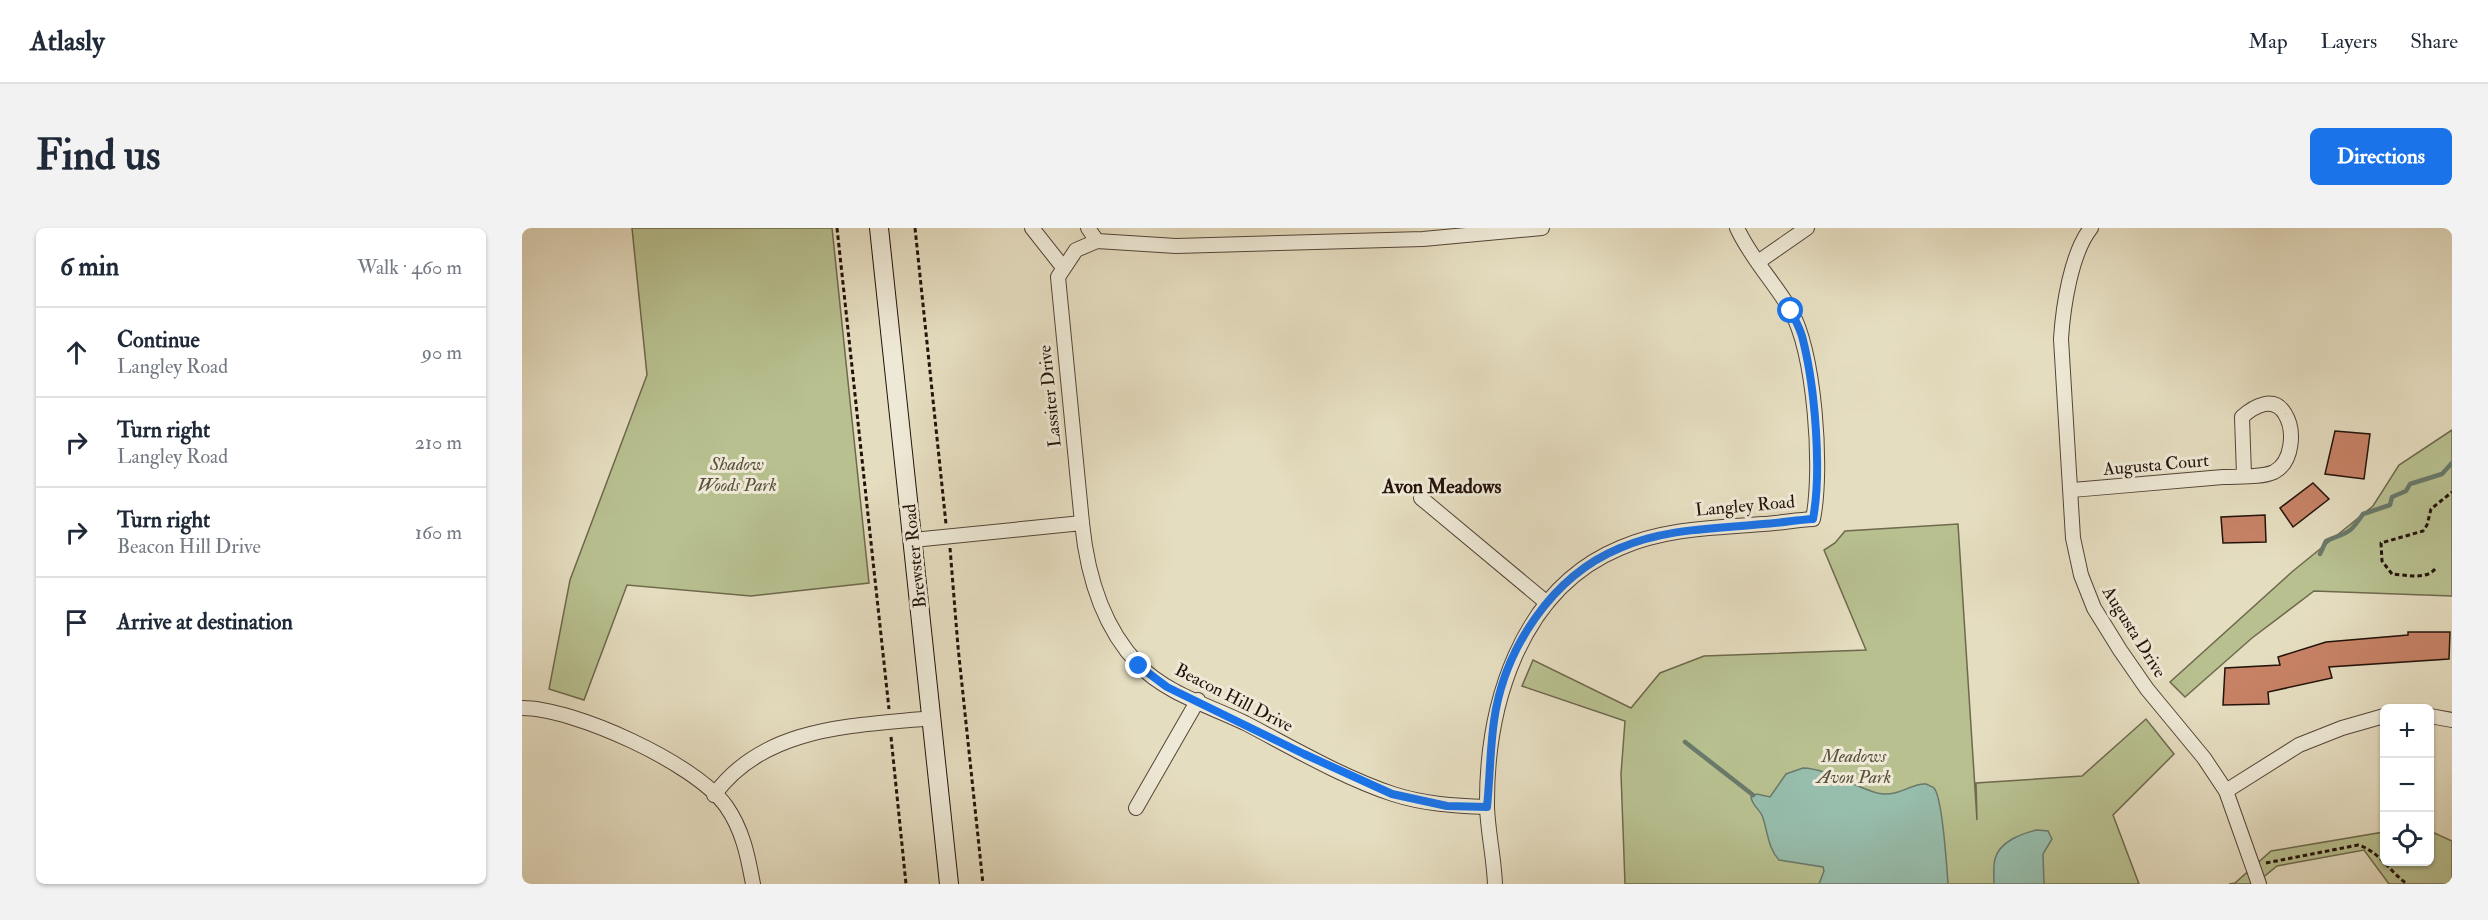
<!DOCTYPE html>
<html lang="en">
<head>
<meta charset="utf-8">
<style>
	body { margin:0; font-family:"IM FELL Double Pica",serif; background:#f2f2f3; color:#1f2937 }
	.controls { position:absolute; right:18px; bottom:18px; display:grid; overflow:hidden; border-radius:9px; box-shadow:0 2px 4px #0004 }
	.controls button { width:54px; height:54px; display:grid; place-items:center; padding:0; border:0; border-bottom:2px solid #e0e1e3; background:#fff; color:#1f2937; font:30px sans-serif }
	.stop { position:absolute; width:18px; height:18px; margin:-14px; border:4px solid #1a73e8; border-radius:50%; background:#fff }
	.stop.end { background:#1a73e8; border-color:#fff; box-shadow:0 2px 6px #0008 }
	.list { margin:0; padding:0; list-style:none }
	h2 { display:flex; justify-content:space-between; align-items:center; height:78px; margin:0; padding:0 24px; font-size:26px }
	h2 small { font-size:20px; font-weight:400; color:#747a83 }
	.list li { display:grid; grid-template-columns:39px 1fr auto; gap:18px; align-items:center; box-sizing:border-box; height:90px; padding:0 24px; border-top:2px solid #e0e1e3 }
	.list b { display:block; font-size:22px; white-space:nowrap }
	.list p { margin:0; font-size:20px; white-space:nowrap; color:#747a83 }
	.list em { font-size:20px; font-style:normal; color:#747a83 }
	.icon { flex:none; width:33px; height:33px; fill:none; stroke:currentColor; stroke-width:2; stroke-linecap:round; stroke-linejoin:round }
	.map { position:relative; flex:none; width:1930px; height:656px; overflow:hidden; border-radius:9px }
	header { display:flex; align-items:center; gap:36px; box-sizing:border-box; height:84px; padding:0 30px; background:#fff; border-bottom:2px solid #e0e1e3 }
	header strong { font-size:28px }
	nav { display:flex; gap:33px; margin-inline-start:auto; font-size:21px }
	.intro { display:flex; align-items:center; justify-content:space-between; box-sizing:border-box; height:144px; padding:0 36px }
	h1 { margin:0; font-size:42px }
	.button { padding:15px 27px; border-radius:9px; background:#1a73e8; color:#fff; font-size:21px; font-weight:700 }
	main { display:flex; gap:36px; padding:0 36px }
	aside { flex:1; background:#fff; border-radius:9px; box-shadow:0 2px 4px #0004 }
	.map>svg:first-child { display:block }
</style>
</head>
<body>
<header>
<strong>Atlasly</strong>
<nav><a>Map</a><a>Layers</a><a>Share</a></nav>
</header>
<div class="intro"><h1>Find us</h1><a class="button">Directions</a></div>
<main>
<aside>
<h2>6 min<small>Walk · 460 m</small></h2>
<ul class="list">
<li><svg class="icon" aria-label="ahead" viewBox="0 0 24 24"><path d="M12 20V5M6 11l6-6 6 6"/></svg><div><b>Continue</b><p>Langley Road</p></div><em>90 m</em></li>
<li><svg class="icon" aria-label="right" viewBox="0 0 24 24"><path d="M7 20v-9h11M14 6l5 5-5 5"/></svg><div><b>Turn right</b><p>Langley Road</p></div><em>210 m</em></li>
<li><svg class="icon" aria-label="right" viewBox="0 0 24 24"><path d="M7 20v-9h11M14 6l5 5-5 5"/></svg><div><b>Turn right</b><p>Beacon Hill Drive</p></div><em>160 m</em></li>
<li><svg class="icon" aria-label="arrive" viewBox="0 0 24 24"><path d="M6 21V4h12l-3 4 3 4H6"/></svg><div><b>Arrive at destination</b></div></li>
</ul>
</aside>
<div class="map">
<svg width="1930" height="656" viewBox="0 0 1930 656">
	<rect width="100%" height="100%" fill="#e5ddc0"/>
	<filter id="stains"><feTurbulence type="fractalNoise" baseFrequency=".00333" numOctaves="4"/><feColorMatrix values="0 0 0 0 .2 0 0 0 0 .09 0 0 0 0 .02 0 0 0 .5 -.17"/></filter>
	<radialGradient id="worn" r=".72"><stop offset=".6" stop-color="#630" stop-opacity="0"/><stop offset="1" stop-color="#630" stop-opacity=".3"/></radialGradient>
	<g fill="#b8c090" stroke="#6e694d" stroke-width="1.5">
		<path d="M110,0h200l37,355 -118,13 -124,-11 -43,115 -35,-11 21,-109 77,-205z"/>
		<path d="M1930,202v166l-138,-5 -62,47 -67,59 -15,-15 123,-111 80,-65 26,-41z"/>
		<path d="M1436,296l19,296 -1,-37 106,-7 64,-57 28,35 -61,61 26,69h-514l-4,-110 4,-53 -103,-35 11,-26 98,48 29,-35 44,-17 162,-6 -42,-100 11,-7 10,-12z"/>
		<path d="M1908,603l22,10v43h-63l-25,-34 -87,16 -22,18h-26l6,-1 36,-32 113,-19v30h46z"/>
	</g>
	<g fill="#97bdac" stroke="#69796b" stroke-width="1.5">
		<path d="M1281,540c22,0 52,19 74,25 23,5 35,-11 49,-9 2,1 7,3 8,4 8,9 13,81 14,96h-129l5,-13 -1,-4 -44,-7c-11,-12 -11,-27 -16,-42 -2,-8 -11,-12 -12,-21l6,-3 13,3 16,-23z"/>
		<path d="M1515,602l11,1 4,8 -9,15 1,30h-50c0,-7 -1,-18 1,-25 4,-17 27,-26 42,-29z"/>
	</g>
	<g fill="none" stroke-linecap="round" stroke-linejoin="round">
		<g stroke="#69796b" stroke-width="4.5">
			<path d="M1798,326l6,-13c23,-10 22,-5 37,-27l27,-9 2,-8 14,-6 4,-7 32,-10 10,-11"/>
			<path d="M1163,514l68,53"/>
		</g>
	</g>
	<g fill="#c78266" stroke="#23120a" stroke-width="1.5">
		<path d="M1813,203l35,3 -6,45 -39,-5z"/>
		<path d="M1791,255l16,16 -36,28 -13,-19z"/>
		<path d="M1743,287l1,27 -43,1 -2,-26z"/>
		<path d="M1886,404h42l-1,27 -120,8 3,11 -64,14 1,12 -46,1 2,-37 55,-3 -2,-8 48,-15 82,-7z"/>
	</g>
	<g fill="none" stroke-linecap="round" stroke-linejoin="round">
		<g stroke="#544538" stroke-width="16">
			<g id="street">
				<path d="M510,0l30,38"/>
				<path d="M566,0l9,13"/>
				<path d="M1569,0c-20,25 -28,79 -30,111l12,199 8,37 13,33 26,42 27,39 57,69 22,33 33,93"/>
				<path d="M1236,34l49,-34"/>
				<path d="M1549,262c51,-4 102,-9 152,-13 15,-1 38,1 51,-5 19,-10 21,-42 11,-58 -11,-19 -31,-8 -43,3l2,58"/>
				<path d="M899,270l126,105"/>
				<path d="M560,295l-24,-246 18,-27 21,-9 79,5 247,-7 119,-11"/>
				<path d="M391,312l169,-17c5,50 20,103 56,141 27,29 72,42 107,59 48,25 97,54 148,71 31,10 62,12 94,13"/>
				<path d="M0,480c52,0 173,55 204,98 17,24 22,51 27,78"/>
				<path d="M1908,488l22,4"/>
				<path d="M1704,563l73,-46 43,-17 42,-12"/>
				<path d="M192,567c51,-70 141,-69 218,-77"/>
				<path d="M614,580l62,-108"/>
				<path d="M973,656c-1,-26 -7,-51 -8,-77 -1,-100 32,-217 133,-259 46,-20 95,-20 143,-24 17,-1 33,-4 50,-5 10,-50 2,-166 -23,-210 -16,-27 -40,-52 -53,-81"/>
			</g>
		</g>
		<g stroke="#23120a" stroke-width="20">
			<path id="secondary" d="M357,0l70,656"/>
		</g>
		<g stroke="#23120a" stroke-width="3" stroke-dasharray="4.5 3" stroke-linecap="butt">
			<path d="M315,0l52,481"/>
			<path d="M393,0l31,296"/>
			<path d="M428,320l8,99 25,237"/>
			<path d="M1913,341c-9,11 -29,6 -43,5l-10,-13 -1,-18 42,-12 4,-6 4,-16 21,-17"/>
			<path d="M369,509l15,147"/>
			<path d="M1744,635l92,-18c21,6 32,27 49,39"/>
		</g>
		<use href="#street" stroke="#eee9d6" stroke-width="14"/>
		<use href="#secondary" stroke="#eee9d6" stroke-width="18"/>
	</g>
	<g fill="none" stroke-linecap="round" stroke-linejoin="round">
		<path stroke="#1a73e8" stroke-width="8" d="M617,438l28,21 137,67 88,40 55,12 40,1c3,-29 3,-58 7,-86 10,-72 58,-145 126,-173 46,-20 95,-19 143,-24 17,-1 33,-4 50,-5 9,-48 2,-131 -10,-179 -2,-10 -8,-20 -12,-29"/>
	</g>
	<g text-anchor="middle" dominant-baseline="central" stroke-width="6" stroke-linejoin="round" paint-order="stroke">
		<g font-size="18" fill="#23120a" stroke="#eee9d6">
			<text transform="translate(528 168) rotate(-96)">Lassiter Drive</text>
			<text transform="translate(1634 237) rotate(-5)">Augusta Court</text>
			<text transform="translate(1223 278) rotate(-5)">Langley Road</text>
			<text transform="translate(393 328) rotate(-96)">Brewster Road</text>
			<text transform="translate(1612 404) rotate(58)">Augusta Drive</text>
			<text transform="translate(712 470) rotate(27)">Beacon Hill Drive</text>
		</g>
		<g font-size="18" font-style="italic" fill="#574f39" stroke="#eee9d6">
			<text x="215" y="236">Shadow<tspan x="215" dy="21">Woods Park</tspan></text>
			<text x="1332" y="528">Meadows<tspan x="1332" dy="21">Avon Park</tspan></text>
		</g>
		<g font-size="20" font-weight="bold" fill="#23120a" stroke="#eee9d6">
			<text x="920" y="258">Avon Meadows</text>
		</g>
	</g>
	<rect width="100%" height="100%" filter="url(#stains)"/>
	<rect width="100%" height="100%" fill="url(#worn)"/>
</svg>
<div class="controls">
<button>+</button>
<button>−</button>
<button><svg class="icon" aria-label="locate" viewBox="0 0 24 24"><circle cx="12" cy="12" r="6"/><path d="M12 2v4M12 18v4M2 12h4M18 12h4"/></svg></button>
</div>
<div class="stop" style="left:1269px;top:83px"></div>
<div class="stop end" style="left:617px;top:438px"></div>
</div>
</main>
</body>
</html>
